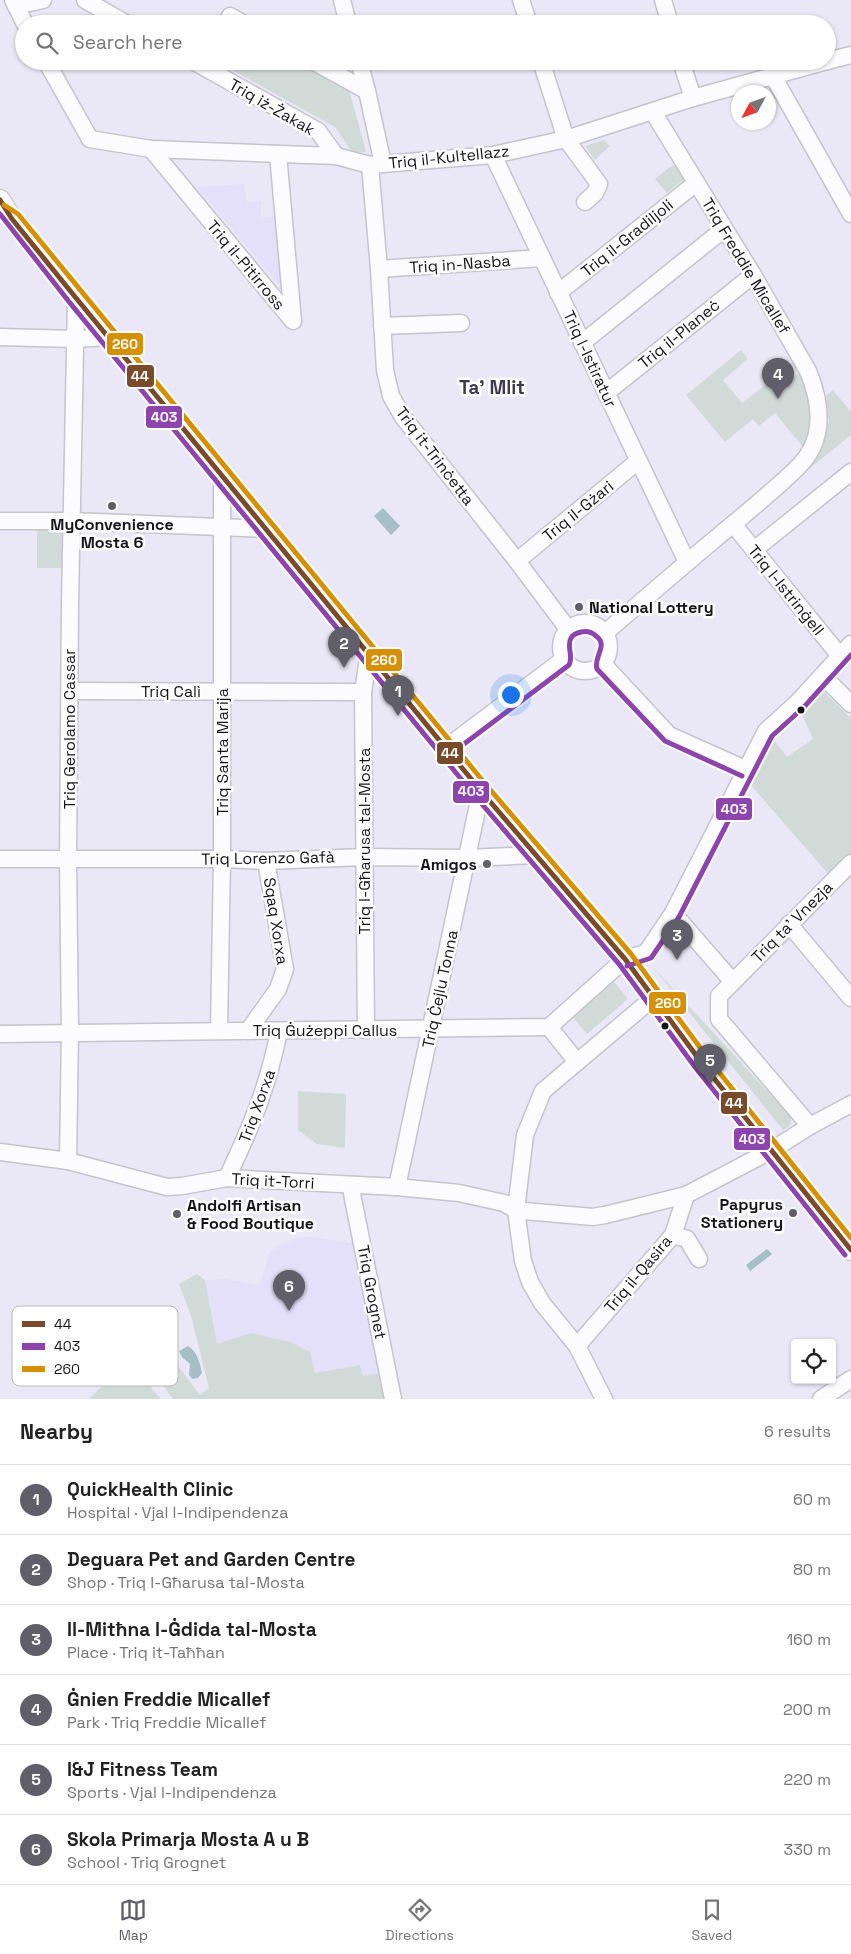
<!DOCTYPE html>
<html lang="en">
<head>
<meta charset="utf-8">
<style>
	body { margin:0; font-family:"Space Grotesk",sans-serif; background:#f2f2f2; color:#222 }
	.controls { position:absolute; right:15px; bottom:15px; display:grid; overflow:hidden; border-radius:5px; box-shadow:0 1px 4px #0004 }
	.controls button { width:45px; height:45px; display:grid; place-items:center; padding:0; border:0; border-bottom:1px solid #e0e0e0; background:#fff; color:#222; font:25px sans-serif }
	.compass { position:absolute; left:731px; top:85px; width:45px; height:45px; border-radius:50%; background:#fff; box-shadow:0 1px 4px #0004; rotate:229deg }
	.you { position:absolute; left:510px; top:694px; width:18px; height:18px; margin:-12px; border:4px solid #fff; border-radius:50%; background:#1a73e8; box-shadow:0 0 0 8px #1a73e833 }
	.badge { display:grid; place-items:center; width:32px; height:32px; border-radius:50%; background:#605e68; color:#fff; font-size:16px; font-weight:700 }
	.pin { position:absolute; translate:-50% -41px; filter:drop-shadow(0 1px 2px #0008) }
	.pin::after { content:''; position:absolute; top:26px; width:18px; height:15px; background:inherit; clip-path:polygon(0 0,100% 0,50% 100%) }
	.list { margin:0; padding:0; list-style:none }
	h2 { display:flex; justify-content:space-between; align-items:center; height:65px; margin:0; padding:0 20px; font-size:21px }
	h2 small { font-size:16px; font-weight:400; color:#767676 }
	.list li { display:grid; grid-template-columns:32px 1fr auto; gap:15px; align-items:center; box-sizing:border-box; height:70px; padding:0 20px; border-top:1px solid #e0e0e0 }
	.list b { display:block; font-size:19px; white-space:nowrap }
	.list p { margin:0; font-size:16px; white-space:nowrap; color:#767676 }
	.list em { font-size:16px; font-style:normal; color:#767676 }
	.icon { flex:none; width:28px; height:28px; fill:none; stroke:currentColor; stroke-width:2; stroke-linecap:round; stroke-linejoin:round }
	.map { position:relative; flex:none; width:851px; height:1399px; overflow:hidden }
	.search { position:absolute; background:#fff; box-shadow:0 1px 4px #0004; left:15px; right:15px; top:15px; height:55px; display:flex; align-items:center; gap:12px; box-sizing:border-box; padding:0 18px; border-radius:28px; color:#767676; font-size:19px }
	.sheet { height:485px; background:#fff }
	nav { display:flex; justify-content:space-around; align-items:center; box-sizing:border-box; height:70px; border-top:1px solid #e0e0e0; background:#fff; font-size:14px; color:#767676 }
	nav a { display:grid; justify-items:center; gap:2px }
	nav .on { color:#605e68 }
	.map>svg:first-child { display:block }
</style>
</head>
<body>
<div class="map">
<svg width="851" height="1399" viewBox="0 0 851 1399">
	<rect width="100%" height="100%" fill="#eae8f6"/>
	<g fill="#e5e0f9">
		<path d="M244,184l3,18 14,-1v16l21,-1 3,76 -88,-105z"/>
		<path d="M303,1236l49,7 30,130 -20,3 -1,-11 -47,8 -4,-21 -93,-8 -12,-64 21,-1 33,6 11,-34 23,-12z"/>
	</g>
	<g fill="#d2dad7">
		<path d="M216,61h83l50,28 17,63h-14l-17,-25z"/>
		<path d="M604,140l6,6 -15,14 -10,-14z"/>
		<path d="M677,165l5,7 1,8 -16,13 -12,-14 15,-12z"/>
		<path d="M741,350l7,9 -25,21 19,23 26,-20 8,9 25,-20 13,50 -2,12 -9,13 -28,-34 -16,13 -6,-7 -28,23 -39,-47z"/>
		<path d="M833,390l18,22v23l-41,33 19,-46 -3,-26z"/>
		<path d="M64,529l-1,39h-26v-38z"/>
		<path d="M822,690l29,28v136l-21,22 -81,-93 22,-47 16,21 26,-18 -12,-27z"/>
		<path d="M653,967l139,151 -2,8 -7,4z"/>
		<path d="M614,982l14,17 -41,35 -15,-18z"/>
		<path d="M298,1091l48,3 -1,54 -28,-4 -19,-14z"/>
		<path d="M197,1274l8,6 12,64 34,-11 39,9 20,10 5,21 45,-8 3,11 19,-3 5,26h-214l-14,-19 -8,8 10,11h-72l41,-41 -8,-9 6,-6 -7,-7 6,-5 20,20 5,-5 12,11 5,-3 31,41 9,-7 -18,-72 -12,-32z"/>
	</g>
	<g fill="#a4bfc6">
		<path d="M383,508l17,18 -9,9 -17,-19z"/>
		<path d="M767,1249l5,5 -22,17 -4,-6z"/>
		<path d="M188,1346c9,5 12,17 14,27l-4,5 -6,1 -3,-4 1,-11 -8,-7 -3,-6z"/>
	</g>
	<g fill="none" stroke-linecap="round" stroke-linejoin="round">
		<g stroke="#c5c3cd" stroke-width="19">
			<g id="minor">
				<path d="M13,0l12,24"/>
				<path d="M85,0l42,24"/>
				<path d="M342,0l6,24"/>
				<path d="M521,0l8,24"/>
				<path d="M663,0l7,24"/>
				<path d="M16,6l27,-6"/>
				<path d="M226,24l4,-8 14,8"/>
				<path d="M46,61l44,78 61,10 185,7 34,9 123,-10 73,-16 127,-41 134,-37"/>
				<path d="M193,61l125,70 18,25"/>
				<path d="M313,61l54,30"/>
				<path d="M359,61l8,30 16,73"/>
				<path d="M541,61l25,78 33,45 -4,9 -10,9"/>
				<path d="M681,61l12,37"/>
				<path d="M827,61l24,-6"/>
				<path d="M773,76l78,138"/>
				<path d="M151,149l142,172 -15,-167"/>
				<path d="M493,155l194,407"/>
				<path d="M370,165l9,104 6,101 6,26 12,21 114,144 51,68"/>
				<path d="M379,269l163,-11"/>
				<path d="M558,293l138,-110"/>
				<path d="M382,326l79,-3"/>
				<path d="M0,337l75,2 33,-2"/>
				<path d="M582,343l142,-114"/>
				<path d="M606,393l147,-118"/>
				<path d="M0,521h73l193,8"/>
				<path d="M733,524l107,132"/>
				<path d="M754,550l97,-78"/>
				<path d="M517,561l121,-100"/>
				<circle cx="585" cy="647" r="24"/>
				<path d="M605,633c36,-31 73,-63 110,-94 23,-19 45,-37 67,-57 11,-10 23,-20 30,-34 12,-25 6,-53 -4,-77l-55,-96 -100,-163"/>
				<path d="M603,664l66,71 76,34"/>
				<path d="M823,676l28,28"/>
				<path d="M70,691l293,1"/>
				<path d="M447,747l117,-88"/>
				<path d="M0,859h222l44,2 98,-4 104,1 67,-3"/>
				<path d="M673,913l60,69"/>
				<path d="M789,924l62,74"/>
				<path d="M549,1027l28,35"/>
				<path d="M366,1030l-3,-338 6,-40"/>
				<path d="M219,1031l3,-172v-385"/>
				<path d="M248,1031l30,-42 7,-20 -19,-108"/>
				<path d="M0,1034l549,-7 76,-68 21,-6 27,-40 93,-182 32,-29 53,-58"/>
				<path d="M810,1126l-91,-107v-23l132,-133"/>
				<path d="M0,1152l68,9 99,26 15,-1 45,-8 170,9 62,6 45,10 12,7"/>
				<path d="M68,1161l2,-129 -2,-172 2,-256 6,-306"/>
				<path d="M227,1178c24,-51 41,-91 52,-147"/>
				<path d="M351,1186l2,13 40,200"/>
				<path d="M397,1187l84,-396"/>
				<path d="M524,1211l69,6 12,-2 81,-20 86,-45 38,-24 41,-22"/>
				<path d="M673,1235l14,4 12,20"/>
				<path d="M577,1346l96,-111 13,-40"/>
				<path d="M604,1399l-27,-53 -35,-43 -12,-21 -7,-21 -7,-51 9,-75 18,-44 110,-93"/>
				<path d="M821,1399l30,-20"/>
			</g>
		</g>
		<g stroke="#c5c3cd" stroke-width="22">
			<path id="major" d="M0,200l12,19 64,79 405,493 144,168 76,103 150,188"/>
		</g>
		<use href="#minor" stroke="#fcfcfe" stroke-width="16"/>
		<use href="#major" stroke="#fcfcfe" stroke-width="20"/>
		<g stroke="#fff" stroke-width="9">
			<path id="bus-1" d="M0,200l12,19 64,79 405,493 144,168 76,103 150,188"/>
		</g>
		<g stroke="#fff" stroke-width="9">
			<g id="bus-2">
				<path d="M0,214l70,89 405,493 144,168 76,103 150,188"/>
				<path d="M452,753l117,-88c5,-9 -3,-19 2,-27 2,-4 6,-5 10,-6 5,-1 11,0 15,4 13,9 -3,21 1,33l68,72 77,35"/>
				<path d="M627,966l24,-8 28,-41 93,-181 32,-29 47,-52"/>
			</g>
		</g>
		<g stroke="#fff" stroke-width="9">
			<path id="bus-3" d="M4,205l14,9 469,572 144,168 76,103 144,181"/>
		</g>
		<use href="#bus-1" stroke="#7a4b2a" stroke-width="5"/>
		<use href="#bus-2" stroke="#8e44ad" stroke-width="5"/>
		<use href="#bus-3" stroke="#d59004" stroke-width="5"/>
	</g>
	<g fill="#605e68" stroke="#fff" stroke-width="2">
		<circle cx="112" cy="506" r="5"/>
		<circle cx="579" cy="607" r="5"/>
		<circle cx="487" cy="864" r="5"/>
		<circle cx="793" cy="1213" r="5"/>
		<circle cx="177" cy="1214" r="5"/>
	</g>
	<g fill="#15131c" stroke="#fff" stroke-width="2">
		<circle cx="801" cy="710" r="4.5"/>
		<circle cx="665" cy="1026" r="4.5"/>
	</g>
	<g text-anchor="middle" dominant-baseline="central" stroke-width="5" stroke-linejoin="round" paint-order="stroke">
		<g font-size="16" fill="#15131c" stroke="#fff">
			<text transform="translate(272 107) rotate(30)">Triq iż-Żakak</text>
			<text transform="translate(449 157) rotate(-6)">Triq il-Kultellazz</text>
			<text transform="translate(627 238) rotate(-39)">Triq il-Gradiljoli</text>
			<text transform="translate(460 264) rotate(-4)">Triq in-Nasba</text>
			<text transform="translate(246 265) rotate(50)">Triq il-Pitirross</text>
			<text transform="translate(746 266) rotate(59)">Triq Freddie Micallef</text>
			<text transform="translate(679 334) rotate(-39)">Triq il-Planeċ</text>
			<text transform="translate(590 359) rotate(65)">Triq l-Istiratur</text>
			<text transform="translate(435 456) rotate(53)">Triq it-Trinċetta</text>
			<text transform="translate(578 511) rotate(-39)">Triq il-Gżari</text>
			<text transform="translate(786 590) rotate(51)">Triq l-Istrinġell</text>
			<text x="171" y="691">Triq Calì</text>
			<text transform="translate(69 729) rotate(-90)">Triq Gerolamo Cassar</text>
			<text transform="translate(222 752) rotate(-90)">Triq Santa Marija</text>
			<text transform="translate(364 841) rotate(-90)">Triq l-Għarusa tal-Mosta</text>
			<text transform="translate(268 858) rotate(-1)">Triq Lorenzo Gafà</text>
			<text transform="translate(276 921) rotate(81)">Sqaq Xorxa</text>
			<text transform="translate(792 922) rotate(-45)">Triq ta' Vnezja</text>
			<text transform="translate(440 989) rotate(-78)">Triq Ċejlu Tonna</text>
			<text x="325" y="1030">Triq Ġużeppi Callus</text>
			<text transform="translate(257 1106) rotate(-70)">Triq Xorxa</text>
			<text transform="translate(273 1181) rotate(3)">Triq it-Torri</text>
			<text transform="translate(638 1274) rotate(-50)">Triq il-Qasira</text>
			<text transform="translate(372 1292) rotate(79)">Triq Grognet</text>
		</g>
		<g font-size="16" font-weight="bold" fill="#15131c" stroke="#fff" text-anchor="start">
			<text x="112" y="524" text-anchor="middle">MyConvenience<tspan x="112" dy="18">Mosta 6</tspan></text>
			<text x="589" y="607">National Lottery</text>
			<text x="477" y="864" text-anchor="end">Amigos</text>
			<text x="783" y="1204" text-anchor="end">Papyrus<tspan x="783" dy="18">Stationery</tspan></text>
			<text x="187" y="1205">Andolfi Artisan<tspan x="187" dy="18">&amp; Food Boutique</tspan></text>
		</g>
		<g font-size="19" font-weight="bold" fill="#3d384d" stroke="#fff">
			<text x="492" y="387">Ta' Mlit</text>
		</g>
	</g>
	<rect x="12" y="1306" width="166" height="80" rx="8" fill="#fff" stroke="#b9b8bb" stroke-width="1"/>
	<rect x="22" y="1321" width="23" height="6" fill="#7a4b2a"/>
	<rect x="22" y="1343" width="23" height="7" fill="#8e44ad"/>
	<rect x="22" y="1366" width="23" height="6" fill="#d59004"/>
	<g font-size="14" fill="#15131c">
		<text x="54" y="1329">44</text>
		<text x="54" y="1351">403</text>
		<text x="54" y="1374">260</text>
	</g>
	<g stroke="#fff" stroke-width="2">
		<rect x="106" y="332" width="38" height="24" rx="5" fill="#d59004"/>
		<rect x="126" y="364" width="29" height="24" rx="5" fill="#7a4b2a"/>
		<rect x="145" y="405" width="38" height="24" rx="5" fill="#8e44ad"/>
		<rect x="365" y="648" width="38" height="24" rx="5" fill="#d59004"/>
		<rect x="436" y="741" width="28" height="24" rx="5" fill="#7a4b2a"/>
		<rect x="452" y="780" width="38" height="24" rx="5" fill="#8e44ad"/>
		<rect x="715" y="797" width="38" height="24" rx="5" fill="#8e44ad"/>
		<rect x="648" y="991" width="39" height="24" rx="5" fill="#d59004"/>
		<rect x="720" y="1091" width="28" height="24" rx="5" fill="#7a4b2a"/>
		<rect x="733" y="1127" width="38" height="24" rx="5" fill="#8e44ad"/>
	</g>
	<g font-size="14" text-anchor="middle" font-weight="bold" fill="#fff">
		<text x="125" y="349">260</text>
		<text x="140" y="381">44</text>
		<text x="164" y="422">403</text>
		<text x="384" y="665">260</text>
		<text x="450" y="758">44</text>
		<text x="471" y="796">403</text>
		<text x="734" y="814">403</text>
		<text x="668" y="1008">260</text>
		<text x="734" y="1108">44</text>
		<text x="752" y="1144">403</text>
	</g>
</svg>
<div class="controls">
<button><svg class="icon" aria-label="locate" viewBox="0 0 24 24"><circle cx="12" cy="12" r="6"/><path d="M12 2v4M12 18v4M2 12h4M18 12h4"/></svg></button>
</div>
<svg class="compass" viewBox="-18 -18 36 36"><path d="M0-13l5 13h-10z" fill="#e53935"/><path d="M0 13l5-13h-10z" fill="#767676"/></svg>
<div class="you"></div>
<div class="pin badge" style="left:398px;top:716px">1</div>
<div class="pin badge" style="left:344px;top:668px">2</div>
<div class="pin badge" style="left:677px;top:960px">3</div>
<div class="pin badge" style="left:778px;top:399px">4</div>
<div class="pin badge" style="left:710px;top:1085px">5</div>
<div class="pin badge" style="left:289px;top:1311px">6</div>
<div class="search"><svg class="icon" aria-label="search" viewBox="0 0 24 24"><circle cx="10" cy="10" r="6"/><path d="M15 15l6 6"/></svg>Search here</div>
</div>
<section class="sheet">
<h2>Nearby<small>6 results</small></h2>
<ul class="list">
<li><span class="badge">1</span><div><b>QuickHealth Clinic</b><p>Hospital · Vjal l-Indipendenza</p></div><em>60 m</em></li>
<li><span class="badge">2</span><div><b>Deguara Pet and Garden Centre</b><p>Shop · Triq l-Għarusa tal-Mosta</p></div><em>80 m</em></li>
<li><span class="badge">3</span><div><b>Il-Mitħna l-Ġdida tal-Mosta</b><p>Place · Triq it-Taħħan</p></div><em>160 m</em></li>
<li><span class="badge">4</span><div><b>Ġnien Freddie Micallef</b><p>Park · Triq Freddie Micallef</p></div><em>200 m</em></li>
<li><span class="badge">5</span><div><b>I&amp;J Fitness Team</b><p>Sports · Vjal l-Indipendenza</p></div><em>220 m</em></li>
<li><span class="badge">6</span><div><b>Skola Primarja Mosta A u B</b><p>School · Triq Grognet</p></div><em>330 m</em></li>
</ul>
</section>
<nav>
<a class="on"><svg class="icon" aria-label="map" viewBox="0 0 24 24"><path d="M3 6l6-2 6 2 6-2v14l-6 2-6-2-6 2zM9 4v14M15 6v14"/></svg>Map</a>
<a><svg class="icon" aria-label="directions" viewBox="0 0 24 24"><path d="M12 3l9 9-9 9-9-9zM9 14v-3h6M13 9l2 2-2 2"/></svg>Directions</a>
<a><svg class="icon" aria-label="saved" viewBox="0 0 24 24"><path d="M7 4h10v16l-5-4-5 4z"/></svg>Saved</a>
</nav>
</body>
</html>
